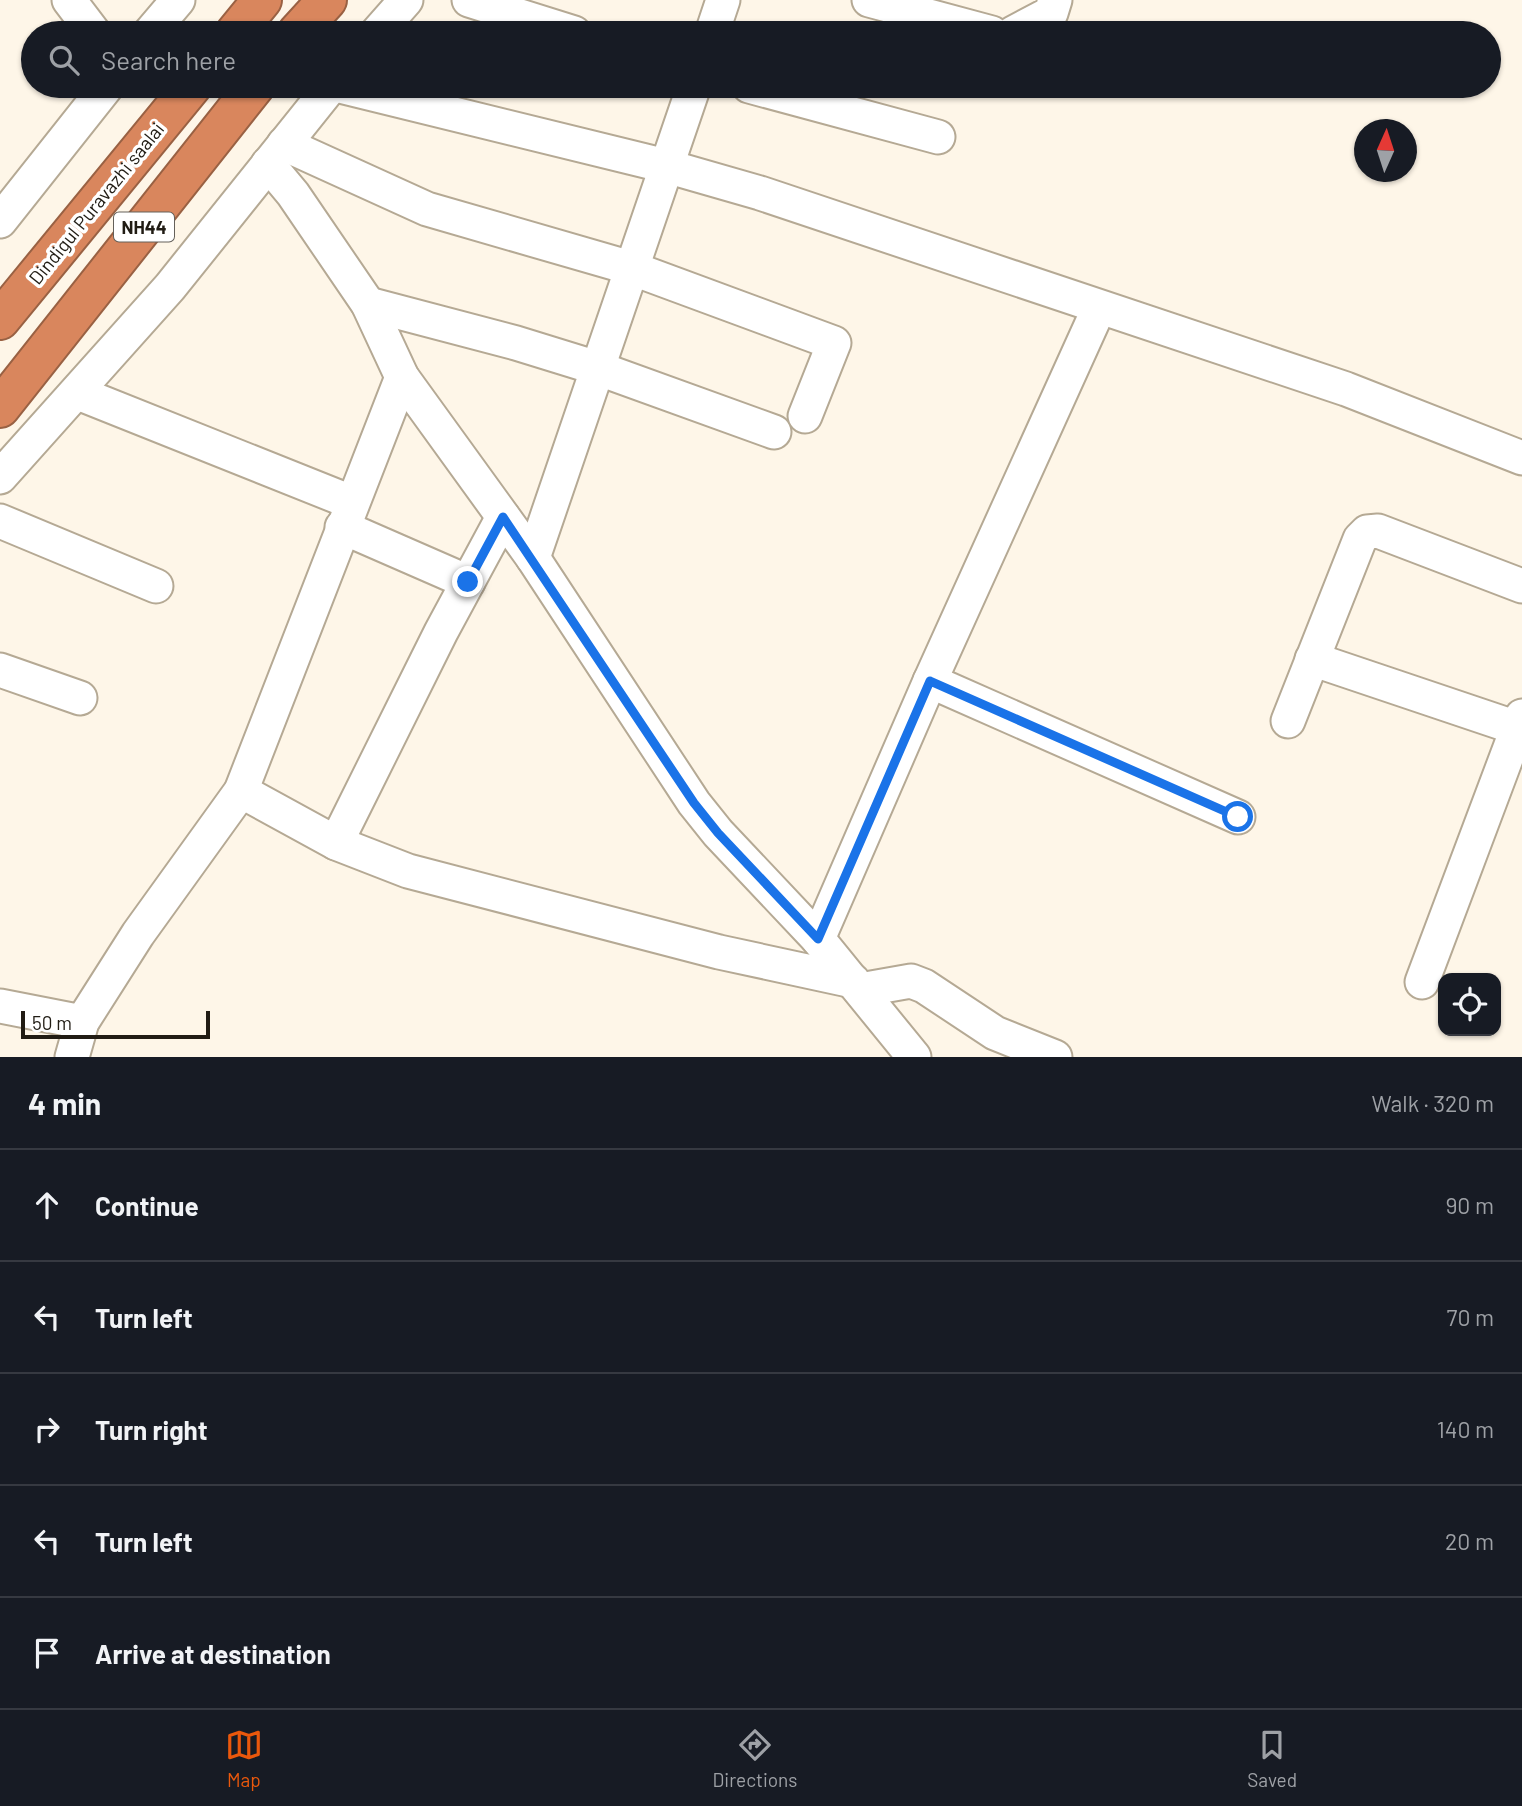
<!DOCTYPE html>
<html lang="en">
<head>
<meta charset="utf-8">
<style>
	body { margin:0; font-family:Barlow,sans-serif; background:#242831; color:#f1f3f6 }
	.controls { position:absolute; right:21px; bottom:21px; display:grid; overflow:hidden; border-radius:14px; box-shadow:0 2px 5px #0004 }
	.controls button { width:63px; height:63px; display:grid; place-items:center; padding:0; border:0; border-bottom:2px solid #363941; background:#171b24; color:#f1f3f6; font:35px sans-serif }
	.compass { position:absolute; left:1354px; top:119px; width:63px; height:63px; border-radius:50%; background:#171b24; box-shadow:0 2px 5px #0004; rotate:3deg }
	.scale { position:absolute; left:21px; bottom:18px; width:189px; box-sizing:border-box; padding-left:7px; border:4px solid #211c14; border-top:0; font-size:19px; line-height:24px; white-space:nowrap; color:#211c14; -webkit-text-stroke:5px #fff; paint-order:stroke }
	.stop { position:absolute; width:21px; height:21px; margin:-16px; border:5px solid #1a73e8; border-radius:50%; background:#fff }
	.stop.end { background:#1a73e8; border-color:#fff; box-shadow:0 2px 7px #0008 }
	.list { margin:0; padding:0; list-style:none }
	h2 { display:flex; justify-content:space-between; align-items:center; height:91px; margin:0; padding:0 28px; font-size:30px }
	h2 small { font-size:23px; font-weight:400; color:#9ea1a6 }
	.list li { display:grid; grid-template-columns:46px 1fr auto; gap:21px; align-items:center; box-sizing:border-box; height:112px; padding:0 28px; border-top:2px solid #363941 }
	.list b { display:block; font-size:26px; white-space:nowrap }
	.list em { font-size:23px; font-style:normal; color:#9ea1a6 }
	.icon { flex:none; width:38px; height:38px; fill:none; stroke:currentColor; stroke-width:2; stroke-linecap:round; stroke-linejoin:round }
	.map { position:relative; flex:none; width:1522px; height:1057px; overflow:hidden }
	.search { position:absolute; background:#171b24; box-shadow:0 2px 5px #0004; left:21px; right:21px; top:21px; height:77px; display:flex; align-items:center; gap:18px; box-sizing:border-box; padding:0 24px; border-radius:38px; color:#9ea1a6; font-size:26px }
	.sheet { height:651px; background:#171b24 }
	nav { display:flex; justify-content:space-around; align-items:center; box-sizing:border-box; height:98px; border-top:2px solid #363941; background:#171b24; font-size:19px; color:#9ea1a6 }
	nav a { display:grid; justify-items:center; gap:4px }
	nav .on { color:#ea580c }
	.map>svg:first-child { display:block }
</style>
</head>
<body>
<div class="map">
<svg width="1522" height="1057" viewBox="0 0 1522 1057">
	<rect width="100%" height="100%" fill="#fef6e8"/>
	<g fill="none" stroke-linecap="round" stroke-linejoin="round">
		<g stroke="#b5a994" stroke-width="37">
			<g id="minor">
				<path d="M69,0l25,33"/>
				<path d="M469,0l105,33"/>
				<path d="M869,0l123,33"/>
				<path d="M150,33l28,-33"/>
				<path d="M377,33l29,-33"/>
				<path d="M712,33l11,-33"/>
				<path d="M1013,33l38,-20 4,-13"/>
				<path d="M340,86l326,80 94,27 586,196 176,69"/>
				<path d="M749,86l189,51"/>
				<path d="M284,144l143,65 204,59 203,75 -29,73"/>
				<path d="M268,164l25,30 75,110 34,73 131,181 161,245 24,30 100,106 96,118"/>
				<path d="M0,221l107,-135"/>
				<path d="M368,304l148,39 81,25 177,64"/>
				<path d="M78,393l273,109"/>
				<path d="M0,477l170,-190 161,-201"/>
				<path d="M0,521l156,65"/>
				<path d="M342,527l126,55"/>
				<path d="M533,558l161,-472"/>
				<path d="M1312,659l205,69"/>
				<path d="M0,670l80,28"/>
				<path d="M930,681l308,136"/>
				<path d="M1288,721l72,-182 7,-7 11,-1 144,55"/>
				<path d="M241,791l95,52 72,28 311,81 134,29"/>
				<path d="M336,843l105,-211 62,-115"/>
				<path d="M818,939l112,-258 169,-373"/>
				<path d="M1422,982l100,-266"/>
				<path d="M860,990l51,-9 13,5 71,47 60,24"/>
				<path d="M0,1006l82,16"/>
				<path d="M72,1057l10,-35 56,-88 103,-143 161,-414"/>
			</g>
		</g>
		<g stroke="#996143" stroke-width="42">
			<g id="highway">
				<path d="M235,33l27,-33"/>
				<path d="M297,33l30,-33"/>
				<path d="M0,320l192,-234"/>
				<path d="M0,408l255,-322"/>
			</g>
		</g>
		<use href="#minor" stroke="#fff" stroke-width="33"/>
		<use href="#highway" stroke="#d9865d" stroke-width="38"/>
	</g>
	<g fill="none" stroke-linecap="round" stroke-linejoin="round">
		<path stroke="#1a73e8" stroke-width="9" d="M468,582l35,-65 191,286 24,30 100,106 112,-258 308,136"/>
	</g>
	<g text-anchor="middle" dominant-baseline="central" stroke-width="7" stroke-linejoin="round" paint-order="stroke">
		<rect fill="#fff" stroke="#64605a" stroke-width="2" x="114" y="212.5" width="60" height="29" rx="5"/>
		<g font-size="18" font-weight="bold" fill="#211c14">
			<text x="144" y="227">NH44</text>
		</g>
		<g font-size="19" fill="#211c14" stroke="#fff">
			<text transform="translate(96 203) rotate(-51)">Dindigul Puravazhi saalai</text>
		</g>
	</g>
</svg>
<div class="controls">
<button><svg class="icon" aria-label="locate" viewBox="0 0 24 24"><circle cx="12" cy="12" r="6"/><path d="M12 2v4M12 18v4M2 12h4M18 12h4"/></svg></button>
</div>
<svg class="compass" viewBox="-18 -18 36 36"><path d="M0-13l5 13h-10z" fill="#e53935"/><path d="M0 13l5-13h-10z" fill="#9ea1a6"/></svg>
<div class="scale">50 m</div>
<div class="stop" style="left:1238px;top:817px"></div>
<div class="stop end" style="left:468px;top:582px"></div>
<div class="search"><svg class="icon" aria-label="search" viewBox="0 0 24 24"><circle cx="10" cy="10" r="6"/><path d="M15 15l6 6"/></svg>Search here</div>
</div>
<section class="sheet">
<h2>4 min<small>Walk · 320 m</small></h2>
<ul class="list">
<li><svg class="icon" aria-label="ahead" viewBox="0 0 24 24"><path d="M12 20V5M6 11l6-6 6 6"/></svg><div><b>Continue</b></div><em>90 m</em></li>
<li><svg class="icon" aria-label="left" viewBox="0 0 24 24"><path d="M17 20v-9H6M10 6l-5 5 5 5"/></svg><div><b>Turn left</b></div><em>70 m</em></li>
<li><svg class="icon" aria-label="right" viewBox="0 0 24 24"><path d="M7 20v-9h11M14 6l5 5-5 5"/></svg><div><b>Turn right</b></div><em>140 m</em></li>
<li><svg class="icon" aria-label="left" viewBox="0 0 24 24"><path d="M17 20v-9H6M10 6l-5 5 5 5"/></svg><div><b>Turn left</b></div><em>20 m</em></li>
<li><svg class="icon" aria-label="arrive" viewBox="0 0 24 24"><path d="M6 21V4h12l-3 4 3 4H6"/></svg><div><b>Arrive at destination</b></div></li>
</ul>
</section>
<nav>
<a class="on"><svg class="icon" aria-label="map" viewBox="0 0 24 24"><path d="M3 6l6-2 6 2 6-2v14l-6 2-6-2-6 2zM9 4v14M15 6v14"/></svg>Map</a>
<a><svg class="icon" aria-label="directions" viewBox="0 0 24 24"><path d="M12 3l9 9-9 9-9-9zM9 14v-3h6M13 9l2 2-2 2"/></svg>Directions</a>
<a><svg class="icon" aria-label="saved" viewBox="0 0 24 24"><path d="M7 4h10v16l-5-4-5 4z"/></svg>Saved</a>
</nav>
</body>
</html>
